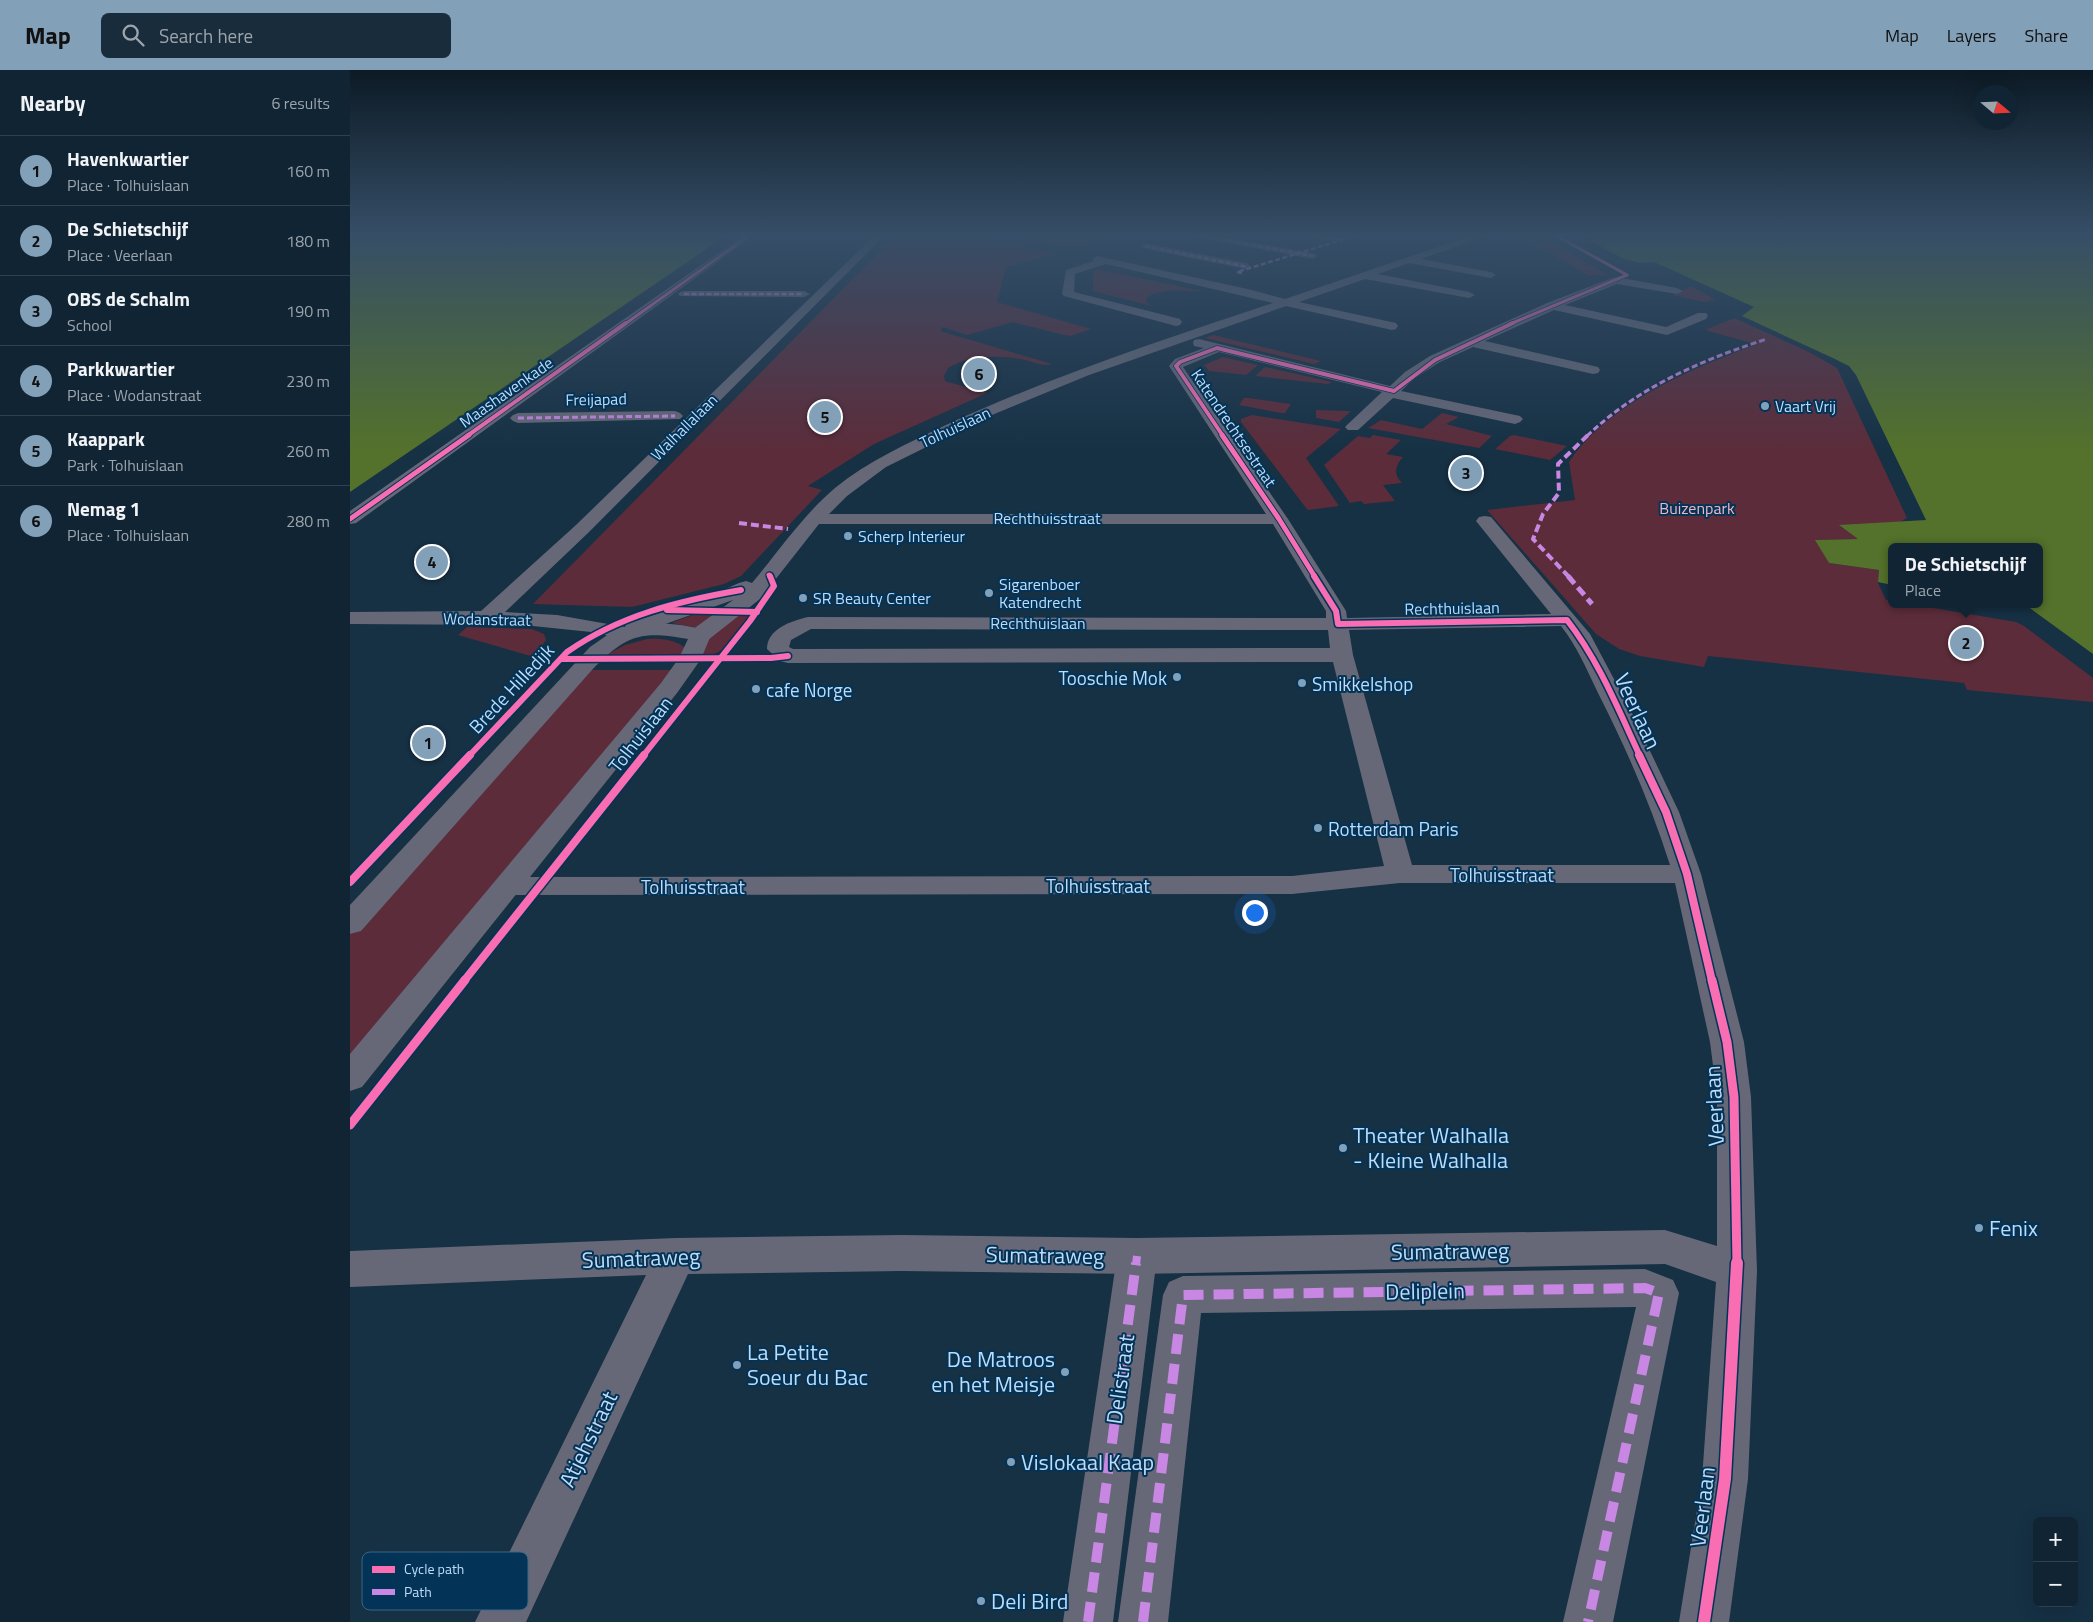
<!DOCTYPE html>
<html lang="en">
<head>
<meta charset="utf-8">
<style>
	body { margin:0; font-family:"Titillium Web",sans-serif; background:#192c3b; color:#f1f3f6 }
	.controls { position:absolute; right:15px; bottom:15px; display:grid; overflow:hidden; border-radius:8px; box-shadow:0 5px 20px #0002 }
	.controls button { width:45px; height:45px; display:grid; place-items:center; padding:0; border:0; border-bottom:1px solid #30414e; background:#102433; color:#f1f3f6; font:25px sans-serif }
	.compass { position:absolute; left:1623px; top:15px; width:45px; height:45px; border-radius:50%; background:#102433; box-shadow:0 5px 20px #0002; rotate:109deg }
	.you { position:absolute; left:904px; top:842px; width:18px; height:18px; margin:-12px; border:4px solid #fff; border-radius:50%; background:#1a73e8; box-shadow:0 0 0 8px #1a73e833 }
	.badge { display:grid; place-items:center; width:32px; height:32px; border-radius:50%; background:#83a0b9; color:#111; font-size:16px; font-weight:700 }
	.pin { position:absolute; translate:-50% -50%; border:2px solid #fff; box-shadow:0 1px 5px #0006 }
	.popup { position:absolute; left:1538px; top:473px; width:155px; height:65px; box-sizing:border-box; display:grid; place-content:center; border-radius:8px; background:#102433; filter:drop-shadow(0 1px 4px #0005); font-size:16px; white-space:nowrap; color:#9ca4ac }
	.popup b { font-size:19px; color:#f1f3f6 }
	.popup::after { content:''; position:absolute; left:50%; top:100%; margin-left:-10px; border:10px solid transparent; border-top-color:#102433 }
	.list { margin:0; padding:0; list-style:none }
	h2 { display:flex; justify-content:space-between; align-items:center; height:65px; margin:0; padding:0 20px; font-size:21px }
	h2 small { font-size:16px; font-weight:400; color:#9ca4ac }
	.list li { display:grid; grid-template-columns:32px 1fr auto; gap:15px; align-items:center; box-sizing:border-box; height:70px; padding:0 20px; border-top:1px solid #30414e }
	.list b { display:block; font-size:19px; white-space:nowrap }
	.list p { margin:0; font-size:16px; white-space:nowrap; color:#9ca4ac }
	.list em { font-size:16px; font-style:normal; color:#9ca4ac }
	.icon { flex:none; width:28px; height:28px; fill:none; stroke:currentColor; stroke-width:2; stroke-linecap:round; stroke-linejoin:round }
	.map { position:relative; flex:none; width:1743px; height:1552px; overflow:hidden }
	header { display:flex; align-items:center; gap:30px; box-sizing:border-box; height:70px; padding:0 25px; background:#83a0b9; color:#111 }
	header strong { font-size:24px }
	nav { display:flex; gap:28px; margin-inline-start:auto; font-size:18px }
	.search { width:350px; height:45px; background:#192c3b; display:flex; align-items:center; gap:12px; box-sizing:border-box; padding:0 18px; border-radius:8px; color:#9ca4ac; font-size:19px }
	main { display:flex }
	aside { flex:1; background:#102433 }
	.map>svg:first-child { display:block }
</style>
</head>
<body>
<header>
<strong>Map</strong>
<div class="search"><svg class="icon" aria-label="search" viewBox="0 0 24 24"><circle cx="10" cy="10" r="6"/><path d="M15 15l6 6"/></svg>Search here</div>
<nav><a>Map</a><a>Layers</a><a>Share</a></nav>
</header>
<main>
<aside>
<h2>Nearby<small>6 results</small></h2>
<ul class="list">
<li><span class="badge">1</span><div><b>Havenkwartier</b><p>Place · Tolhuislaan</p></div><em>160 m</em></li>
<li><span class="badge">2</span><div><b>De Schietschijf</b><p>Place · Veerlaan</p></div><em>180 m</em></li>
<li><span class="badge">3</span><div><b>OBS de Schalm</b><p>School</p></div><em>190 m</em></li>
<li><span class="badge">4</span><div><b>Parkkwartier</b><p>Place · Wodanstraat</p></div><em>230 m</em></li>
<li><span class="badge">5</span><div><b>Kaappark</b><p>Park · Tolhuislaan</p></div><em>260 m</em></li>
<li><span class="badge">6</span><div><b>Nemag 1</b><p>Place · Tolhuislaan</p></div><em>280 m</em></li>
</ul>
</aside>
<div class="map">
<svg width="1743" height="1552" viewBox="0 0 1743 1552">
	<rect width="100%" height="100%" fill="#163044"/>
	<g fill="#5c2c3a">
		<path d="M546,165h73l85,19 -48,13 -9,35 94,27 -21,7 -6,-1 -51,-13 -46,13 -24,-8 -3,4 112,33c-9,3 -21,-3 -31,-5 -23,-4 -53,-4 -73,9l-4,8 1,5 42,12 -113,51 -66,42 14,4 -81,86 -17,8 -92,23 -99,-3z"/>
		<path d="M665,165h106l-51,12z"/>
		<path d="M1151,165h38l71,41 -15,-1 -5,1 -73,-41h-2l2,3h-27z"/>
		<path d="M747,199l95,20 13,2c-19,1 -40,-4 -58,6l-1,5 6,4 -59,-15v-20z"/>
		<path d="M1340,217h2l24,13 -12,2 -32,-7z"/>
		<path d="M1384,248l75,34 28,16 70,150 -7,4 -60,4 19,13 -43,1 13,23 50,7 -1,13 8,17 6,1v3h18l106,18 8,4 69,52v24l-126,-12 -3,-7 -256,-27 -4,11 -64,-11 -21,-7 -23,-15 -109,-124 88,-10 -6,-38c33,-50 103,-85 158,-106 10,-4 21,-10 32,-11l-54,-15z"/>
		<path d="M863,265l108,26 -7,3 -109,-26z"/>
		<path d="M873,287l34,8v1l-11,9 -37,-4 -5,-6z"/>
		<path d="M915,297l67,15 -4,2 -73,-8z"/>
		<path d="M894,328h4l43,6 -6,9h-4l-42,-8z"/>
		<path d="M966,340l32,1h3l-12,11 -23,-4z"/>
		<path d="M1092,343l17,4 -13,7 46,12 -13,12 -111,-20 13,-8 41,9z"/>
		<path d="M902,345l89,14 -35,29 33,48 -31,4 -2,-2 -65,-86v-3z"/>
		<path d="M1023,365l28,5 -15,14 17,3c-8,9 -10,17 -1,26l-19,2 12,16 -31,3 -3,-3 -11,2 -26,-38 34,-29 12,2z"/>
		<path d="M1164,365l53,11 -17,14 -55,-11 15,-13z"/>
		<path d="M348,543h23l-22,15 -28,-5z"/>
		<path d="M389,543h5l5,4c-13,16 -24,40 -47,39l7,-19z"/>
		<path d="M117,557l65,2 12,5 2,6 -12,17 -76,-22z"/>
		<path d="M297,569c13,-1 28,0 38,9l-3,8h-78l21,-11z"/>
		<path d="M238,600h85l-323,390v-126z"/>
	</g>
	<g fill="#54722b">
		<path d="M0,165h377l-377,257z"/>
		<path d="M1229,165h514v419l-66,-48 -9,-2h22v-57h-148v38l-14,-3 1,-12 -50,-7 -14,-23 43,-1 -19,-14 87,-5 -70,-145 -7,-9 -14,-7 -93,-43 12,-9 -100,-45 -14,1 -16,-4z"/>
	</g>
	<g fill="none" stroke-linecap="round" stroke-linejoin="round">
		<g fill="#666878" fill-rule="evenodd">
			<path d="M334,221h120l6,3 -6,3 -124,-1 -2,-2 2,-2z"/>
			<path d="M325,341l5,2 3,3 -3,3 -162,4 -5,-2 -3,-3 3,-3 5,-2z"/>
			<path d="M787,1168l14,5 6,13 -44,366h-50l54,-366 6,-13z"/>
			<path d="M1295,1199l28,11 6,13 -66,329h-50l73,-315 -435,6 -33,309h-50l45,-327 6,-13 14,-6z"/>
		</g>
		<g fill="#666878" fill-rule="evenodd">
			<path d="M394,165h11l-399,288 -6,1v-13z"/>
			<path d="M525,165h10l-297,298 -83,79 52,3 68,12 1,-3 77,-25 36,-16 7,-2 6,2c27,-32 51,-68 83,-95 33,-27 73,-45 111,-63 106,-49 217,-85 327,-122l-167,-39 -31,10 -1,18 106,27 2,3 -2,3 -4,1 -112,-30 -2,-2 4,-24 28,-9 -2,-2 5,-3 155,34 33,9 188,-64h13l-2,2 -63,22 70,13 5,3 -5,3 -82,-15 -31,11 91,18 6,3 -6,3 -104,-19 -66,23 97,21 2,3 -2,3 -4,1 -106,-24 -197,69 -102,42 -101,50 -39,29 -18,18h437l-97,-148 6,-7 29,-11 -10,-2 -1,-3 1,-3 5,-1 191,47 15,-14 25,-16 117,-53 65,-25 4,-1 61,11 6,3 -6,3 -60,-10 -52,21 101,22 32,-14h8l2,3 -2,3 -39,16 -113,-25 -69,31 113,26 2,3 -2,3 -5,1 -120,-27 -33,15 -25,16 -14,13 119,25 3,3 -3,3 -5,2 -122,-26 -35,32h-10l-3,-3 3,-3 34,-32 -163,-40 -36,15 105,152 58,92 1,7 204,-4 -75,-93 3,-4 6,-1 6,1 99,117 42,79 47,99 22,62 43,168 7,55 6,174 -9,208 -19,143h-50l23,-143 14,-197 -51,-18 -528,10 -235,-3 -214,3 -162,348h-51l171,-347 -296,12v-36l326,-13 226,-3 235,3 528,-8 52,16v-149l-7,-55 -35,-159h-275l-108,11 -784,1 -10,-2 -4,-7 4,-7 10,-2 784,-1 92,-10 -51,-204 -545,1 -8,-2 -13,-12c0,-20 24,-28 41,-32l518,1v-7l-53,-87h-454l-59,75 -52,41 -8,1 -8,-1 -3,-5 3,-5 41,-30 -110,39 -32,-7 -68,-7 -173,-1v-12l131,-1 95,-86zM1211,556c16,20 26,44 37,67 28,55 53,112 72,172h-258l-59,-210 -4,-25zM461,559l517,1 2,18 -537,1 -4,-2 2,-7z"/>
			<path d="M844,165h18l101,18 5,3 -5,3 -114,-21z"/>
			<path d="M957,165h22l8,3c-7,5 -23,2 -30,-3z"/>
			<path d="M795,173l101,20 5,3 -5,3 -105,-21v-4z"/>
		</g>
		<path fill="#666878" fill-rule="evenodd" d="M299,552l32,3 27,5 3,5 -10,24 -24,34 -315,394 -12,4v-37l311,-371 18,-25 9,-19c-49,-9 -63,-3 -97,32l-230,260 -11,3v-29l240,-258 26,-18z"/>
		<g stroke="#c787e3" stroke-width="2.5" stroke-dasharray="5 2.5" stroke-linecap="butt">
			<path d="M849,165l114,21"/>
			<path d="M962,165l27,4"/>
			<path d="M1079,165l7,1"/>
			<path d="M795,176l103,21"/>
			<path d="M892,203l-5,-1 121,-37"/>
			<path d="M334,224h120"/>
		</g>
		<g stroke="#c787e3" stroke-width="3" stroke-dasharray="6 3" stroke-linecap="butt">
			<path d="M168,348l157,-2"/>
			<path d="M1237,366c50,-48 114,-76 180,-97"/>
		</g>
		<g stroke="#c787e3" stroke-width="4" stroke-dasharray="8 4" stroke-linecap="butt">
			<path d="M389,453l49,6"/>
			<path d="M1219,507l-36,-38 10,-25 16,-21 -1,-29 30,-29"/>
		</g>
		<path stroke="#c787e3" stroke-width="5" stroke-dasharray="10 5" stroke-linecap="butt" d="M1218,506l24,28"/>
		<path stroke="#c787e3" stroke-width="8" stroke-dasharray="16 8" stroke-linecap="butt" d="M786,1195l1,-9"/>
		<g stroke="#c787e3" stroke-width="10" stroke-dasharray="20 10" stroke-linecap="butt">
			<path d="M738,1552l48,-359"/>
			<path d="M793,1552l40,-327 462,-7 14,5 -71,329"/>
		</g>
		<g stroke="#033357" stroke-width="4.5">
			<g id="cycleway-far6">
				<path d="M1205,165l72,40"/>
				<path d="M275,254l125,-89"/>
				<path d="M1160,254l117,-49"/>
			</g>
		</g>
		<g stroke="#033357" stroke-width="5.5">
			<g id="cycleway-far5">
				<path d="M117,366l159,-113"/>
				<path d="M873,366l-47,-70 4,-4 37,-14 177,43 41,-31 78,-37"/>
			</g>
		</g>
		<g stroke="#033357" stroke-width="7">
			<g id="cycleway-far4">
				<path d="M872,365l57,84 36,58"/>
				<path d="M0,449l119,-84"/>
				<path d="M419,505l1,2"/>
			</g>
		</g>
		<g stroke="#033357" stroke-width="9">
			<g id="cycleway-far3">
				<path d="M964,506l22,35 2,13 229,-4c32,41 51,89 73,136"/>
				<path d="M317,540l90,2"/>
				<path d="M211,589l210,-1 17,-2"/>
				<path d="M119,686l98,-104c53,-37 112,-51 174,-62"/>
				<path d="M293,686l107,-135 24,-35 -4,-10"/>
			</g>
		</g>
		<g stroke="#033357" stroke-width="11">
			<g id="cycleway-far2">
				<path d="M1289,685l27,57 21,62 25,107"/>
				<path d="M0,812l120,-127"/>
				<path d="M114,911l180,-226"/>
			</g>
		</g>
		<g stroke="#033357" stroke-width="12">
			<g id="cycleway-far1">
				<path d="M1362,910l15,62 7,55 3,168"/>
				<path d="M0,1055l115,-145"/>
			</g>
		</g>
		<g stroke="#033357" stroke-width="15">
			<path id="cycleway" d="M1354,1552l21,-143 12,-216"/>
		</g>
		<use href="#cycleway-far6" stroke="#f96db3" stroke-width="3"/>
		<use href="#cycleway-far5" stroke="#f96db3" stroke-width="4"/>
		<use href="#cycleway-far4" stroke="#f96db3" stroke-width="5"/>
		<use href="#cycleway-far3" stroke="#f96db3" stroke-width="6"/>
		<use href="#cycleway-far2" stroke="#f96db3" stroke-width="8"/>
		<use href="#cycleway-far1" stroke="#f96db3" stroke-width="9"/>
		<use href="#cycleway" stroke="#f96db3" stroke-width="12"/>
	</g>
	<linearGradient id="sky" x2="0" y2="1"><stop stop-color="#0c1a25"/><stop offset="0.43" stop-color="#364e67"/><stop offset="1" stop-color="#364e67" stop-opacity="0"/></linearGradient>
	<rect width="1743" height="382" fill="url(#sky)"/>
	<g fill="#83a0b9" stroke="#033357" stroke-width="2">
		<circle cx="1415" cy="336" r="5"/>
		<circle cx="498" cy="466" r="5"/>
		<circle cx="639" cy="523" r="5"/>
		<circle cx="453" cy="528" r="5"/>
		<circle cx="827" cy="607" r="5"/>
		<circle cx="952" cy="613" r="5"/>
		<circle cx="406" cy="619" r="5"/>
		<circle cx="968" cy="758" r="5"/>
		<circle cx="993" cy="1078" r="5"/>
		<circle cx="1629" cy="1158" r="5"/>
		<circle cx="387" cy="1295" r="5"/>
		<circle cx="715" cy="1302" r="5"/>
		<circle cx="661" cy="1392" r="5"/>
		<circle cx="631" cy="1531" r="5"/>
	</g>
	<g text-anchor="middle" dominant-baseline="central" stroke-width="4" stroke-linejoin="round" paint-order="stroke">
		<g font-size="16" fill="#bedcf8" stroke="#033357">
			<text transform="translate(156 322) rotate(-35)">Maashavenkade</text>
			<text transform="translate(246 329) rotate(-1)">Freijapad</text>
			<text transform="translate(334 357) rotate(-45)">Walhallalaan</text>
			<text transform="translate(605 357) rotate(-25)">Tolhuislaan</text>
			<text transform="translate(884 358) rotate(56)">Katendrechtsestraat</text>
			<text x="697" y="448">Rechthuisstraat</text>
			<text transform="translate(1102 538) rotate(-1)">Rechthuislaan</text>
			<text transform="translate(137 549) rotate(1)">Wodanstraat</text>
			<text x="688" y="553">Rechthuislaan</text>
		</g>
		<g font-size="16" fill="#bedcf8" stroke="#033357" text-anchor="start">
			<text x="1425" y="336">Vaart Vrij</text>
			<text x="508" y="466">Scherp Interieur</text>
			<text x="649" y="514">Sigarenboer<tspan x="649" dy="18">Katendrecht</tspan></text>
			<text x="463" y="528">SR Beauty Center</text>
		</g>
		<g font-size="16" fill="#f1b6c0" stroke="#033357">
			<text x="1347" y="438">Buizenpark</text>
		</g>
		<g font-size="19" fill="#bedcf8" stroke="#033357" text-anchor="start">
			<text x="817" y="607" text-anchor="end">Tooschie Mok</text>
			<text x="962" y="613">Smikkelshop</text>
			<text x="416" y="619">cafe Norge</text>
			<text x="978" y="758">Rotterdam Paris</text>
		</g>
		<g font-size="19" fill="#bedcf8" stroke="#033357">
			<text transform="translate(161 618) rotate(-47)">Brede Hilledijk</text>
			<text transform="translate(290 664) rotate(-52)">Tolhuislaan</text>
			<text x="1152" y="804">Tolhuisstraat</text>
			<text x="748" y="815">Tolhuisstraat</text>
			<text x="343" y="816">Tolhuisstraat</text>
		</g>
		<g font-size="22" fill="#bedcf8" stroke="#033357">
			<text transform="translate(1288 641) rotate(65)">Veerlaan</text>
			<text transform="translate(1364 1036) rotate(-93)">Veerlaan</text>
			<text transform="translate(1100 1181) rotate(-1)">Sumatraweg</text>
			<text transform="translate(695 1185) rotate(1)">Sumatraweg</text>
			<text transform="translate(291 1188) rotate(-2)">Sumatraweg</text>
			<text transform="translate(1075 1221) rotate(-1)">Deliplein</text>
			<text transform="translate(770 1309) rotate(-82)">Delistraat</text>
			<text transform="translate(238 1369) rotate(-64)">Atjehstraat</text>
			<text transform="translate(1352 1437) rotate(-83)">Veerlaan</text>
		</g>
		<g font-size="22" fill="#bedcf8" stroke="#033357" text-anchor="start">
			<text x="1003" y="1065">Theater Walhalla<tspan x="1003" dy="25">- Kleine Walhalla</tspan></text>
			<text x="1639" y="1158">Fenix</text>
			<text x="397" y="1282">La Petite<tspan x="397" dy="25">Soeur du Bac</tspan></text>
			<text x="705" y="1289" text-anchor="end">De Matroos<tspan x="705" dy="25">en het Meisje</tspan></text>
			<text x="671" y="1392">Vislokaal Kaap</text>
			<text x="641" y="1531">Deli Bird</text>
		</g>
	</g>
	<rect x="12" y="1482" width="166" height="58" rx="8" fill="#033357" stroke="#3b6687" stroke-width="1"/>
	<rect x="22" y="1496" width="23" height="7" fill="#f96db3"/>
	<rect x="22" y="1519" width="23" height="6" fill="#c787e3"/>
	<g font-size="14" fill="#bedcf8">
		<text x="54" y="1504">Cycle path</text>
		<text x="54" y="1527">Path</text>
	</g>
</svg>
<div class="controls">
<button>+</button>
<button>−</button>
</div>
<svg class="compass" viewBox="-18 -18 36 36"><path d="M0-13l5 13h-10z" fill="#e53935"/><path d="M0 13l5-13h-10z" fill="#9ca4ac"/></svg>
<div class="you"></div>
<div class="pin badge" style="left:78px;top:673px">1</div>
<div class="pin badge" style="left:1616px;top:573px">2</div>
<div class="popup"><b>De Schietschijf</b>Place</div>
<div class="pin badge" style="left:1116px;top:403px">3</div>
<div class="pin badge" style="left:82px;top:492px">4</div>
<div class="pin badge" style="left:475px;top:347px">5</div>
<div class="pin badge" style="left:629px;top:304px">6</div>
</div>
</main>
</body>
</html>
